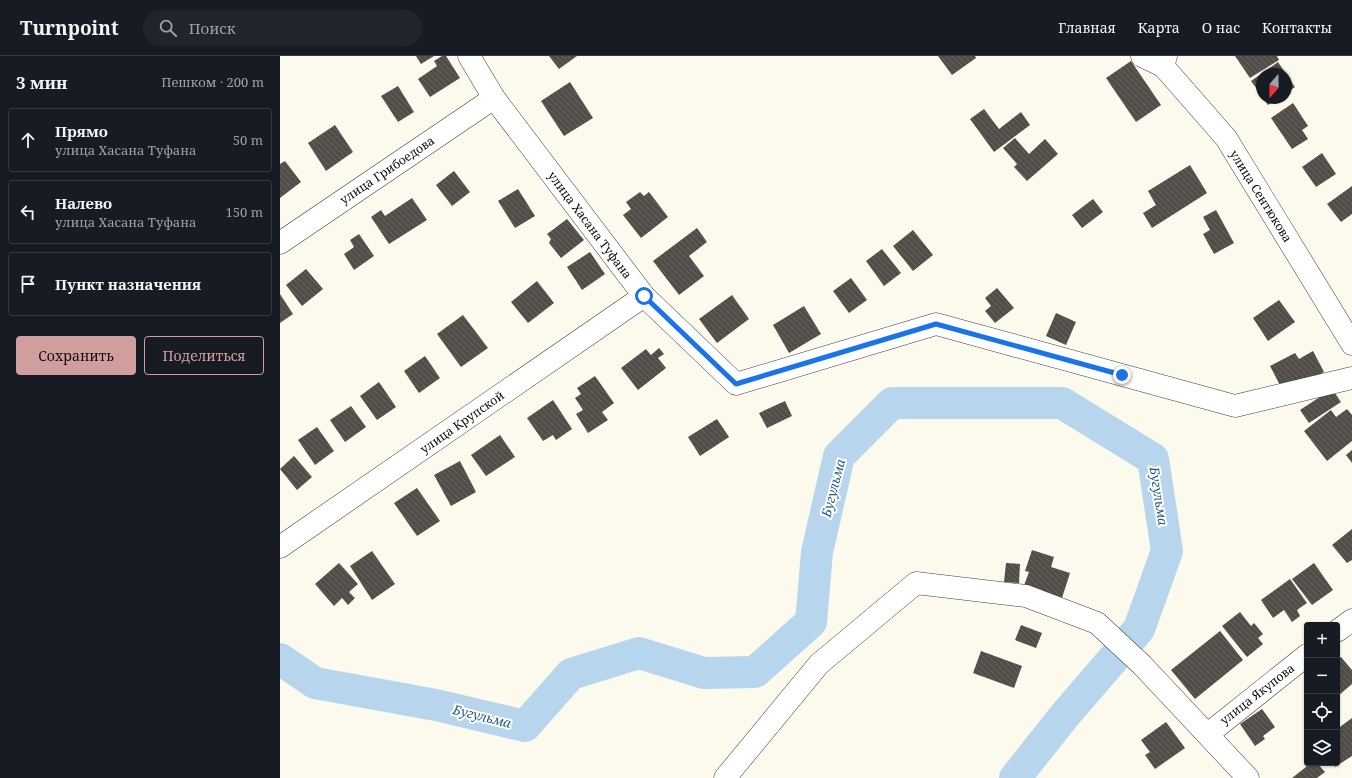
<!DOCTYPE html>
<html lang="ru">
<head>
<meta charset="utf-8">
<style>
	body { margin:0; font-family:"Noto Serif",serif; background:#20242c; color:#f1f3f6 }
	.controls { position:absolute; right:12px; bottom:12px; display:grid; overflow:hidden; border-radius:4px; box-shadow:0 1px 3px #0004 }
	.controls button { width:36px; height:36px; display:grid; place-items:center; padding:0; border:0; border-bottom:1px solid #363941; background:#171b24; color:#f1f3f6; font:20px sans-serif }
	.compass { position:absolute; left:976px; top:12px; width:36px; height:36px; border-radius:50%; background:#171b24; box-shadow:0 1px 3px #0004; rotate:200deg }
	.stop { position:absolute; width:12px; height:12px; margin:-9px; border:3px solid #1a73e8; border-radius:50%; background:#fff }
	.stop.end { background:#1a73e8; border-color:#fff; box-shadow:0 1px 4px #0008 }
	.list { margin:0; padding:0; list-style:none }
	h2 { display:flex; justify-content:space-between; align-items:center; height:52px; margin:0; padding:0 16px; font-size:17px }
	h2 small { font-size:13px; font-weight:400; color:#9ea1a6 }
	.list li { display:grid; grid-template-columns:26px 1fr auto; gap:12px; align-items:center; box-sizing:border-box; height:64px; margin:0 8px 8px; padding:0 8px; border:1px solid #363941; border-radius:4px }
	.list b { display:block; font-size:15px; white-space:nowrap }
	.list p { margin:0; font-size:13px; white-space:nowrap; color:#9ea1a6 }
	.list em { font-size:13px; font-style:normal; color:#9ea1a6 }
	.actions { display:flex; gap:8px; padding:12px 16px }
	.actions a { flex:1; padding:9px 0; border:1px solid #d19ea0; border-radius:4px; text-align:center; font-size:14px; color:#d19ea0 }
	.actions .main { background:#d19ea0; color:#111 }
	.icon { flex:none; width:22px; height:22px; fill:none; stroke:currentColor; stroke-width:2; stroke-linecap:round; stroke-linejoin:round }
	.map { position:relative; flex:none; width:1072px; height:722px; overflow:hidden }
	header { display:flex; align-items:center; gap:24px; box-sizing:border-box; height:56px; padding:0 20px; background:#171b24; border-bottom:1px solid #363941 }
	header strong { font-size:19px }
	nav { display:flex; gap:22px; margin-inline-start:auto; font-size:14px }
	.search { width:280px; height:36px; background:#20242c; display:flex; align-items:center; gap:10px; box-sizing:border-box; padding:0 14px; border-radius:22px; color:#9ea1a6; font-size:15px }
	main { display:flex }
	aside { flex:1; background:#171b24 }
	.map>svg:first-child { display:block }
</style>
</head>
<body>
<header>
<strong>Turnpoint</strong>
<div class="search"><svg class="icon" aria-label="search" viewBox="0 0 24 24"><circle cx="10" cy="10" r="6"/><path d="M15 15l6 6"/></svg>Поиск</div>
<nav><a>Главная</a><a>Карта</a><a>О нас</a><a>Контакты</a></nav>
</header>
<main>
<aside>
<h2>3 мин<small>Пешком · 200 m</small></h2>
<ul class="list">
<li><svg class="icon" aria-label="ahead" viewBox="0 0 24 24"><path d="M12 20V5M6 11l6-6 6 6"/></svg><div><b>Прямо</b><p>улица Хасана Туфана</p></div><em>50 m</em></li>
<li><svg class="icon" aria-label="left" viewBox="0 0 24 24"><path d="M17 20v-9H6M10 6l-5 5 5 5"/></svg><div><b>Налево</b><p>улица Хасана Туфана</p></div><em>150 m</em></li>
<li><svg class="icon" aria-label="arrive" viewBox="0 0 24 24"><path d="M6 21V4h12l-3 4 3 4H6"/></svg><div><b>Пункт назначения</b></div></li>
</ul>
<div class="actions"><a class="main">Сохранить</a><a>Поделиться</a></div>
</aside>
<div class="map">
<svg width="1072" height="722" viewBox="0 0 1072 722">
	<defs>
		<pattern id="building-back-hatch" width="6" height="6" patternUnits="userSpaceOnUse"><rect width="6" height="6" fill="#524d49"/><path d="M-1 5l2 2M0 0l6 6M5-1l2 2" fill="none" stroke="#66625f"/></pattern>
	</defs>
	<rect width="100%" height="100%" fill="#fcfaec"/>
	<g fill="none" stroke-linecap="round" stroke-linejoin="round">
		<path stroke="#b7d6ed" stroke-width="32" d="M0,603l35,24 121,22 89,21 46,-52 68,-21 65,20 51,-1 56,-50 6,-70 22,-96 53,-53h170l91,56 14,92 -28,78 -74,86 -50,63"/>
	</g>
	<g fill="url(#building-back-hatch)">
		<path d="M136,0h18l-13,8z"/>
		<path d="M162,0h4l14,22 -30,19 -12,-18 19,-13 -3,-5z"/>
		<path d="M269,0h28l-18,13z"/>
		<path d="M658,0h37l1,2 -24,17z"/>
		<path d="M955,0h42l2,4 -29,18z"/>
		<path d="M851,5l30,44 -25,17 -30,-44z"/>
		<path d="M998,6l17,25 -9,6v-19h-24v22l-11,-15z"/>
		<path d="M290,26l23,36 -29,18 -23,-35z"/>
		<path d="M118,30l16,26 -16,10 -17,-26z"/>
		<path d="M983,42h16l-11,7z"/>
		<path d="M1013,47l15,23 -6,4 6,9 -16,10 -21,-31z"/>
		<path d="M704,53l15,20 22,-17 9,13 -36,27 -24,-33z"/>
		<path d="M55,69l18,27 -27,19 -18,-28z"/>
		<path d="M735,82l14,16 16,-15 13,15 -31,27 -13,-14 3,-3 -14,-16z"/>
		<path d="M1042,97l14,21 -20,13 -14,-20z"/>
		<path d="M5,105l16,21 -21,16v-34z"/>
		<path d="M910,109l17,28 -55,35 -9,-15 13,-8 -8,-14z"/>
		<path d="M174,115l16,21 -18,14 -16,-21z"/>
		<path d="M1072,130v28l-11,8 -14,-18z"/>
		<path d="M238,133l17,27 -20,12 -17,-27z"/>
		<path d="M360,136l4,4 5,-4 19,25 -27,21 -18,-23 8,-6 -5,-7z"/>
		<path d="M132,142l15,22 -38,24 -18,-27 10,-7 4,6z"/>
		<path d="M813,143l10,13 -21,16 -10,-13z"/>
		<path d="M936,154l18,33 -20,11 -11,-20 7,-4 -7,-13z"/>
		<path d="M287,163l17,21 -23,18 -12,-15 2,-4 -4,-5z"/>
		<path d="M417,172l10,14 -18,14 15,20 -25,19 -26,-34z"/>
		<path d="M633,174l20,25 -20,16 -20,-25z"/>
		<path d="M79,178l15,22 -20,14 -10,-16 10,-7 -4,-7z"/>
		<path d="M602,193l19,24 -17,13 -18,-25z"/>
		<path d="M310,196l15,22 -23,16 -15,-23z"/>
		<path d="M26,213l17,20 -21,17 -16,-21z"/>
		<path d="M571,222l16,22 -18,13 -16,-22z"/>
		<path d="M257,225l17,22 -26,20 -17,-21z"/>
		<path d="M717,232l17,20 -19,15 -10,-12 6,-5 -6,-8z"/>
		<path d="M0,238l13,20 -13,9z"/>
		<path d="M452,239l17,24 -32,24 -18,-24z"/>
		<path d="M999,244l16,22 -27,19 -15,-23z"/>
		<path d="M524,250l17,28 -32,19 -16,-28z"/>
		<path d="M776,257l20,9 -10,23 -20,-9z"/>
		<path d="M183,259l25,33 -27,19 -24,-33z"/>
		<path d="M379,292l5,6 -6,4 8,10 -28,22 -17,-22 25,-19 5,6z"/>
		<path d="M1033,295l11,21 -40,21 -14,-27 25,-13 4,6z"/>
		<path d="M145,300l15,22 -21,15 -15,-22z"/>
		<path d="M315,320l19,27 -12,9 6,8 -20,13 -12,-19 7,-4 -8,-12 6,-4 -4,-6z"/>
		<path d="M99,326l17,25 -19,13 -17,-24z"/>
		<path d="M1052,333l9,13 -32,21 -9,-13z"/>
		<path d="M273,344l19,29 -16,11 -3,-5 -10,6 -16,-23z"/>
		<path d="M505,345l7,15 -25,12 -8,-15z"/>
		<path d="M71,350l15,21 -21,15 -15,-22z"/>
		<path d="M1067,353l5,6v26l-25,20 -23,-30 27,-21 5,7z"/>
		<path d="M437,363l12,18 -29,19 -12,-19z"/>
		<path d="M37,371l17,24 -19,14 -17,-25z"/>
		<path d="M220,379l15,22 -29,19 -15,-21z"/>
		<path d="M1072,394v13l-6,-8z"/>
		<path d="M14,400l18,21 -15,13 -17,-21z"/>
		<path d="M180,405l16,31 -25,14 -17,-31z"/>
		<path d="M137,432l23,33 -23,15 -23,-33z"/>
		<path d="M1072,473v31l-5,3 -15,-18z"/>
		<path d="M752,494l22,7 -3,10 19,6 -9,28 -38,-13 6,-16 -4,-1z"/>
		<path d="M92,495l23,33 -23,16 -22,-34z"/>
		<path d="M59,507l19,21 -9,8 6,6 -7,7 -6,-7 -8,8 -19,-22z"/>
		<path d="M726,507l14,1 -1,19 -15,-1z"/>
		<path d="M1034,507l19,27 -21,15 -20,-26z"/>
		<path d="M1010,523l17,24 -10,7 3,6 -8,6 -8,-12 -11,8 -12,-18z"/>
		<path d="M960,556l11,14 3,-3 9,11 -5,4 5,6 -16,13 -25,-31z"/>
		<path d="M741,569l21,8 -6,15 -21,-8z"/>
		<path d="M940,575l23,29 -48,39 -24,-29z"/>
		<path d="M701,595l41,15 -8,22 -41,-15z"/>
		<path d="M1061,601l11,13v14l-14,12 -1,-36z"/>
		<path d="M982,653l13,18 -12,9 2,3 -10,7 -15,-22z"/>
		<path d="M1072,662v38l-17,11 -2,-4h4v-34z"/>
		<path d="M886,666l19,26 -30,21 -10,-14 5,-3 -9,-12z"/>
		<path d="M1031,707h6l8,9 -8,6h-25z"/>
	</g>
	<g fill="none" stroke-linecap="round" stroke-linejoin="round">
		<g stroke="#3e3e3e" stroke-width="23">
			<g id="minor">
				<path d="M189,0l25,42 150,198 92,88 200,-60 299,82 117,-28"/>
				<path d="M862,0l21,10"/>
				<path d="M886,0l-3,10 63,72 126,206"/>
				<path d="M0,187l214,-145"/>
				<path d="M0,491l364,-251"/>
				<path d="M1057,575l15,-11"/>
				<path d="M928,678l99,-79"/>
				<path d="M445,722l94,-114 97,-81 110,13 71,27 45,42 106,113"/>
			</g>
		</g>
		<use href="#minor" stroke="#fff" stroke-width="22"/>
	</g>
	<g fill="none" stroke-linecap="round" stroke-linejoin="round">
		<path stroke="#1a73e8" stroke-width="5" d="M364,240l92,88 200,-60 186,51"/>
	</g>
	<g text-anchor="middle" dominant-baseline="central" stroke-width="4" stroke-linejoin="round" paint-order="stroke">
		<g font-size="12" fill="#0b0b0b" stroke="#fff">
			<text transform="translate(107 114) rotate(-34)">улица Грибоедова</text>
			<text transform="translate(981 140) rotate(58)">улица Сентюкова</text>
			<text transform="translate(310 169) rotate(53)">улица Хасана Туфана</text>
			<text transform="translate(182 366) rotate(-35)">улица Крупской</text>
			<text transform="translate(977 638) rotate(-38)">улица Якупова</text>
		</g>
		<g font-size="13" font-style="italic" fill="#255a8c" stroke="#fff">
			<text transform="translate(553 432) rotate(-75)">Бугульма</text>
			<text transform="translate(879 440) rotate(81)">Бугульма</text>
			<text transform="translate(202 660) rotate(14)">Бугульма</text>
		</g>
	</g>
</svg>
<div class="controls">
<button>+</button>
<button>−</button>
<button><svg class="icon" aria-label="locate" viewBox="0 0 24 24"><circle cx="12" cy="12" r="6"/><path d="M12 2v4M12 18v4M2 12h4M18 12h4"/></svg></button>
<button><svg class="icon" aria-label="layers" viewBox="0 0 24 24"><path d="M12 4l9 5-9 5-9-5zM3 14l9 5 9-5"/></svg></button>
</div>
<svg class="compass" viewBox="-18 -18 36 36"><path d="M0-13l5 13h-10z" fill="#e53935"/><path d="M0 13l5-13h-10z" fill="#9ea1a6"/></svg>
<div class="stop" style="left:364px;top:240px"></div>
<div class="stop end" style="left:842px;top:319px"></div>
</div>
</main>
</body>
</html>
